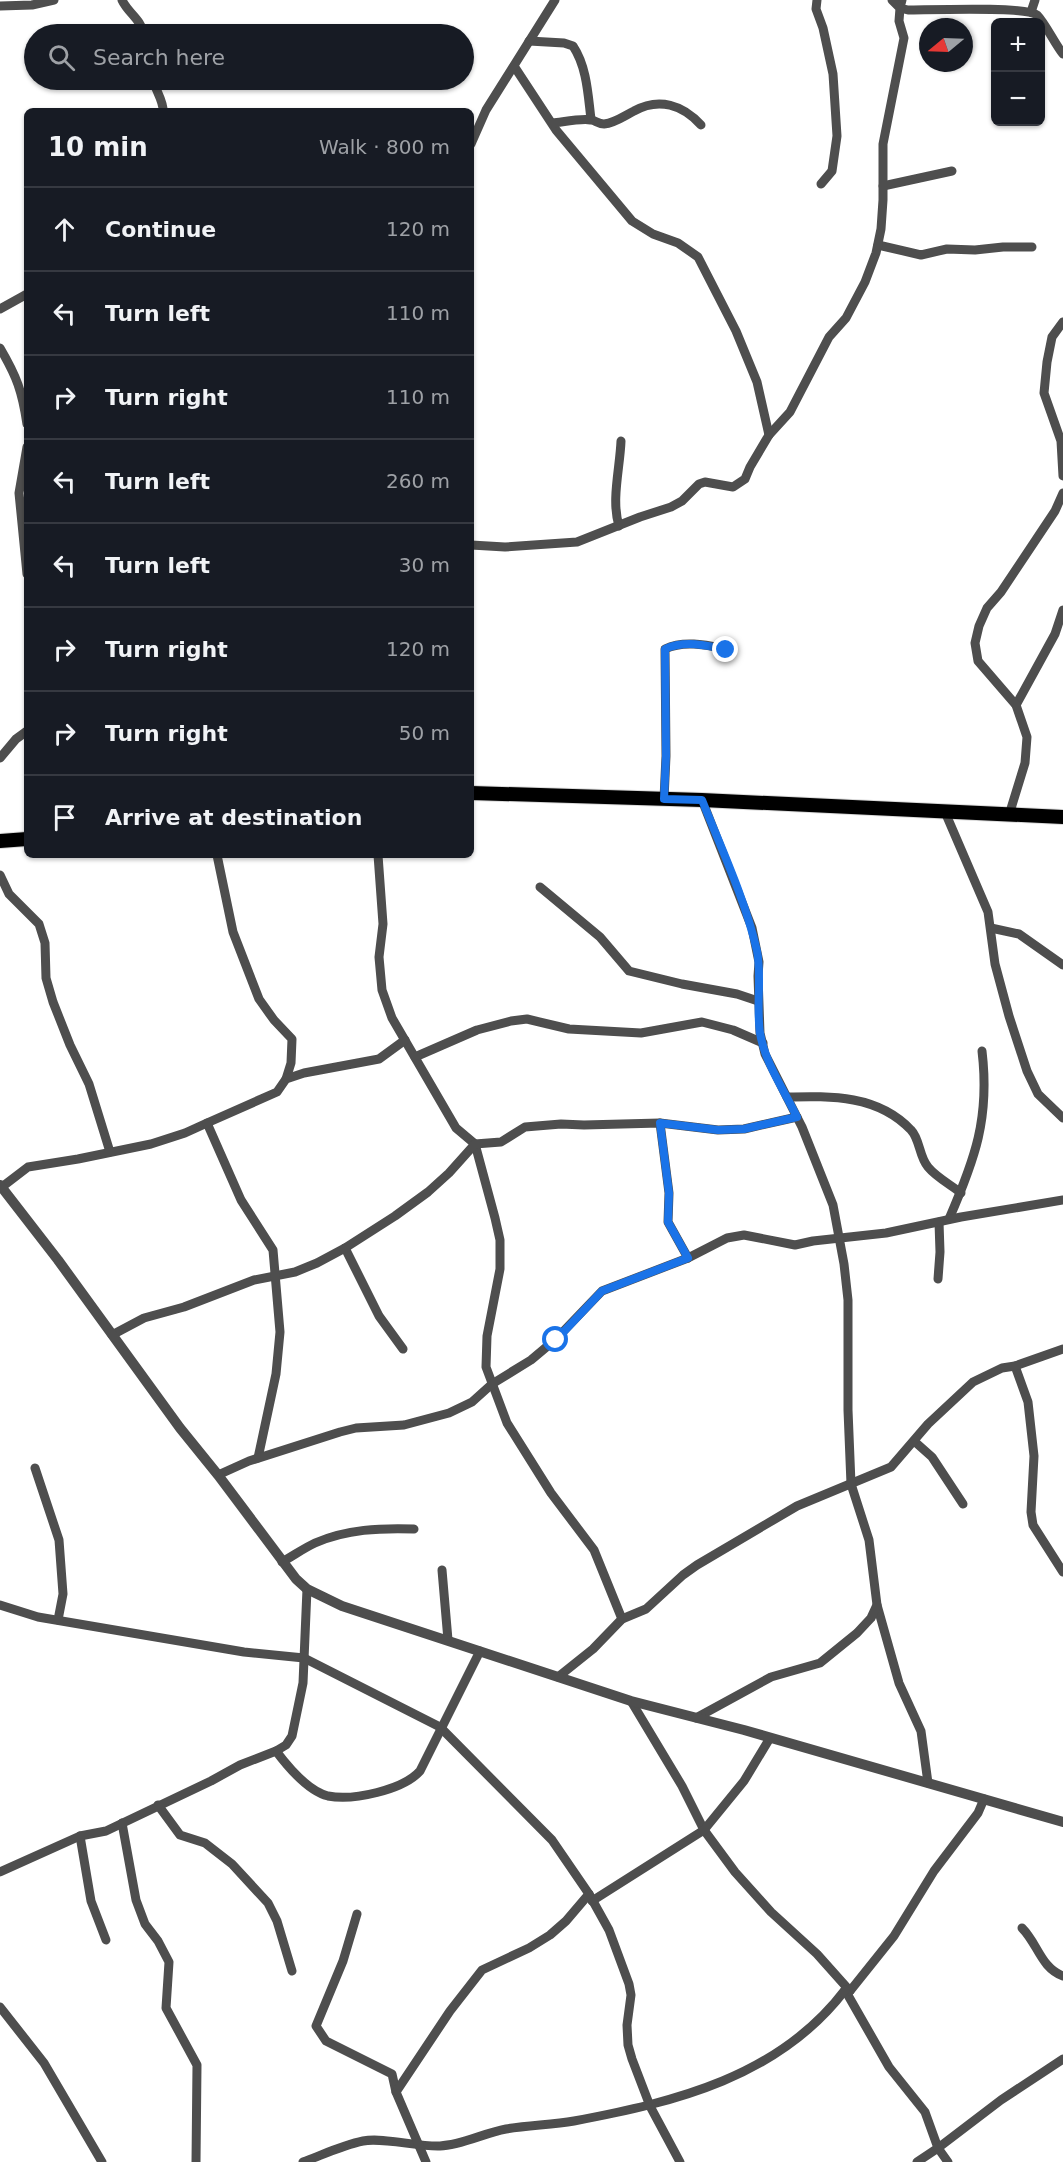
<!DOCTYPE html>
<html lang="en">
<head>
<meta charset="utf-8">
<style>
	body { margin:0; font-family:"DejaVu Sans",sans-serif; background:#242831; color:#f1f3f6 }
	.controls { position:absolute; right:18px; top:18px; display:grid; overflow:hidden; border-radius:9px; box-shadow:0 2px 4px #0004 }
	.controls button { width:54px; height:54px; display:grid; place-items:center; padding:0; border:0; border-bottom:2px solid #363941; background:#171b24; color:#f1f3f6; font:30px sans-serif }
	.compass { position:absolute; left:919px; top:18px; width:54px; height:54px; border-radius:50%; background:#171b24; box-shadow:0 2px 4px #0004; rotate:251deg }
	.stop { position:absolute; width:18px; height:18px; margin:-14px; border:4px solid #1a73e8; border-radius:50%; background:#fff }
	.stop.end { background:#1a73e8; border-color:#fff; box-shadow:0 2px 6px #0008 }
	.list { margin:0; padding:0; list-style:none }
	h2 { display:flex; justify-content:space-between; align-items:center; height:78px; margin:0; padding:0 24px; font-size:26px }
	h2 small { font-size:20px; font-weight:400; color:#9ea1a6 }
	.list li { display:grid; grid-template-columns:39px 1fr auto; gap:18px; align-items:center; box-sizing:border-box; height:84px; padding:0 24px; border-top:2px solid #363941 }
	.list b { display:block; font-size:22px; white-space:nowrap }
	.list em { font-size:20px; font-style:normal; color:#9ea1a6 }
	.icon { flex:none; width:33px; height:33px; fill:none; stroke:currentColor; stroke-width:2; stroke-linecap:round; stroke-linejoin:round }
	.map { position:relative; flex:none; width:1063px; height:2162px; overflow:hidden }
	.search { position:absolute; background:#171b24; box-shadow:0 2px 4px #0004; left:24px; top:24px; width:450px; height:66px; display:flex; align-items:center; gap:15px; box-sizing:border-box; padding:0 21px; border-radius:33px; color:#9ea1a6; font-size:22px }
	.panel { position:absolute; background:#171b24; box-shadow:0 2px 4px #0004; left:24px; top:108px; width:450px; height:750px; border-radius:9px }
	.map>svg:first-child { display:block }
</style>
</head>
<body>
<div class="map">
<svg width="1063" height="2162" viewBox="0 0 1063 2162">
	<rect width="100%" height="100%" fill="#fff"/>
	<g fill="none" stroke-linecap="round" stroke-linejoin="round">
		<g stroke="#dbdbdb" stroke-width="16">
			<g id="primary">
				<path d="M471,793l231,7 361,17"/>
				<path d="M0,841l27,-2"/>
			</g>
		</g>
		<g stroke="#4e4e4e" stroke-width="9">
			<path d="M122,0c6,13 19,19 22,34"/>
			<path d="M817,0l-1,9 7,19 10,46 4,62 -5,35 -11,13"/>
			<path d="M902,0l-2,8 8,2c19,0 118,-4 129,5 8,8 18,29 26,39"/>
			<path d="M0,6l32,-1 22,-5"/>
			<path d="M1031,12l4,-12"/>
			<path d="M529,41l35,2 9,3c14,21 15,49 18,73"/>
			<path d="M514,66l42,64 76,91 21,13 25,9 20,14 38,74 21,51 12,53"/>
			<path d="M153,80c2,9 11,22 10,31"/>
			<path d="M553,123c10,-1 29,-5 38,-3 4,0 7,4 13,4 11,-1 20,-8 30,-13 25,-14 49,-6 67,14"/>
			<path d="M471,144l15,-34 69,-110"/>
			<path d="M883,186l69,-15"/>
			<path d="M878,245l43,10 26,-6 28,1 28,-3h29"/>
			<path d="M0,309l27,-15"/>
			<path d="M1063,322l-11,15 -5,25 -3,31 17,48 2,35"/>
			<path d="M0,348c17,29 22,43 27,76"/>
			<path d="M27,447l-8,46 8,81"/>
			<path d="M619,526c-8,-26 1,-58 2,-85"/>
			<path d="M471,545l34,2 72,-5 63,-25 31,-10 11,-6 17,-17 6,-2 28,5 12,-8 5,-12 19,-32 21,-23 39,-75 17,-19 19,-36 11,-29 5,-24 2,-29v-56l21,-106 -5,-17 1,-13 -8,-8"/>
			<path d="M1016,705l39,-71 8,-24"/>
			<path d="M0,758l16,-19 11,-8"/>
			<path d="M664,799l2,-43 -1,-107c19,-9 41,-4 61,0"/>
			<path d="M945,812l43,100 7,52 14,52 18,55 11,23 25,24"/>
			<path d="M1009,815l16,-52 2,-26 -11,-32 -38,-44 -3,-18 4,-17 8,-18 14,-16 54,-81 8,-18"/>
			<path d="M217,855l16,77 26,67 15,21 18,19 -1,24 -5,16"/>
			<path d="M378,855l5,69 -4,33 3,33 10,28 64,110 19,16 20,74 5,22v29l-13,67 -1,31 21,56 44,70 43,57 28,69"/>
			<path d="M0,875l9,19 30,30 6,19 1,35 7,24 17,43 19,39 21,68"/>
			<path d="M540,887l60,50 29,34 53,13 55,10 21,7"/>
			<path d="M991,928l28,6 44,31"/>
			<path d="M415,1057l62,-27 34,-9 16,-2 42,10 72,4 61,-11 31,8 30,13"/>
			<path d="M787,1097c45,-1 91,-2 124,33 9,9 8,27 17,37 8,10 23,18 33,26"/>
			<path d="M660,1123l9,70 -1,29 20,36"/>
			<path d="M2,1187l26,-20 50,-8 73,-15 34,-11 22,-10"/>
			<path d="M949,1219c26,-60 41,-101 33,-168"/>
			<path d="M345,1248l34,68 24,33"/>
			<path d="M938,1279l2,-27 -1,-30"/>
			<path d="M112,1335l32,-17 40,-11 70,-27 41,-8 22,-9 28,-15 50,-32 33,-24 21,-19 26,-29 26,-2 24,-15 36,-3 23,1 76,-2 58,7 26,-1 53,-12"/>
			<path d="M1015,1366l13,36 6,54 -3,56 2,13 30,47"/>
			<path d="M914,1441l18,16 31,47"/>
			<path d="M258,1458l18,-84 4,-42 -7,-82 -32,-50 -34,-77 70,-31 9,-13 18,-6 75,-14 26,-19"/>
			<path d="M35,1468l24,72 4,54 -5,26"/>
			<path d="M218,1475l31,-14 91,-29 16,-4 48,-3 45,-12 23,-11 20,-18 39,-24 25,-21 46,-48 86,-33 39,-20 17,-3 51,10 18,-4 73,-8 75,-16 102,-17"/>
			<path d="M282,1562c11,-6 22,-14 33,-19 32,-14 65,-15 99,-14"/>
			<path d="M442,1570l6,70"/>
			<path d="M0,1605l38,12 206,35 60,6 136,69 112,113 37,54 20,36 20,54 2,11 -4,30 1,20 4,14 18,47 30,56"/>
			<path d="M877,1605l22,78 22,48 7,52"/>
			<path d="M558,1677l35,-28 29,-30 24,-10 37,-34 14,-10 100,-59 94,-39 37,-43 45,-42 29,-14 13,-2 48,-17"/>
			<path d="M631,1701l51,85 22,44 31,42 36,40 46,42 33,37"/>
			<path d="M696,1718l75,-41 49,-14 37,-30 14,-15 6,-13 -8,-65 -18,-56 -3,-74v-110l-4,-36 -11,-59 -31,-78 -37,-73 -5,-21 -2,-57 1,-14 -7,-34 -50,-128"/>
			<path d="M276,1751c12,16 32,40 52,45 25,5 75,-6 92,-25l60,-120"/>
			<path d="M158,1805l22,30 25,8 27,21 36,39 9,18 15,50"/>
			<path d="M122,1823l14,77 9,24 13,17 11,21 -3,46 31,57 -1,97"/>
			<path d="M80,1836l11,65 15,39"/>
			<path d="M0,1872l80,-36 26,-5 105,-50 29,-16 36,-14 10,-6 6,-9 11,-53 4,-94"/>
			<path d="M592,1901l112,-71 40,-49 26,-43"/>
			<path d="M357,1914l-14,47 -27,65 10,15 66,33 4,18"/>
			<path d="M1022,1928c16,16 19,40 41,48"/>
			<path d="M845,1990l44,77 36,45 13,36 -21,14"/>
			<path d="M847,1990l3,1 44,-55 40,-65 44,-58 6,-14"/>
			<path d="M0,2007l44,56 58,99"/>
			<path d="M303,2162c19,-7 40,-17 60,-21 20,-4 55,6 77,5 22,-1 44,-13 66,-17 22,-4 45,-4 68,-8 101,-19 205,-44 271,-131"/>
			<path d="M426,2162l-30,-70 54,-81 32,-41 47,-22 21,-13 16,-14 23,-27"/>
			<path d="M948,2162l-10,-14 63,-48 62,-41"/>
		</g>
		<path stroke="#4e4e4e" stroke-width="10" d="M0,1185l58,75 122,168 38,47 78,104 11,10 35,17 289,95 113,29 319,92"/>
		<use href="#primary" stroke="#000" stroke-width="14"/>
	</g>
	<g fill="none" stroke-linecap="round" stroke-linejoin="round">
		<path stroke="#1a73e8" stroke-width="8" d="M556,1340l46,-49 86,-33 -20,-36 1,-29 -9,-70 58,7 26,-1 53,-12c-13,-27 -32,-54 -37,-84 -4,-26 2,-58 -3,-82 -12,-52 -35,-101 -55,-151l-38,-1 2,-43 -1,-107c19,-9 42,-4 61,1"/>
	</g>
</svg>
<div class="controls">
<button>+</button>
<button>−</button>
</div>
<svg class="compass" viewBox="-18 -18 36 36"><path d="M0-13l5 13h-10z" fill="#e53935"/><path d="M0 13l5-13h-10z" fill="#9ea1a6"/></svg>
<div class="stop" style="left:556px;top:1340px"></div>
<div class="stop end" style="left:726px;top:650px"></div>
<div class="search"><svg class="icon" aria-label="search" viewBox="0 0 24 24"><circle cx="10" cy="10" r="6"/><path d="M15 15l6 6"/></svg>Search here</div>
<section class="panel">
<h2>10 min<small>Walk · 800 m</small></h2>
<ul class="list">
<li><svg class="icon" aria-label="ahead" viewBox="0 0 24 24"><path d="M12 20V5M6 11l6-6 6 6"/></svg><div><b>Continue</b></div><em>120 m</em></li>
<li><svg class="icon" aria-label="left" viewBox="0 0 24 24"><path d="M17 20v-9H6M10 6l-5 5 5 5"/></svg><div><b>Turn left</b></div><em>110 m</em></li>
<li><svg class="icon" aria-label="right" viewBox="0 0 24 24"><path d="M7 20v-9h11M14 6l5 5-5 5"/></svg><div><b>Turn right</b></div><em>110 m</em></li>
<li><svg class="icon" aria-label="left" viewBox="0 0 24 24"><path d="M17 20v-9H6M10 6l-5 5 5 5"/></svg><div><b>Turn left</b></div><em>260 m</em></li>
<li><svg class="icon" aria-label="left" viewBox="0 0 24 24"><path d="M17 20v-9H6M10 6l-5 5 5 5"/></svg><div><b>Turn left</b></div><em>30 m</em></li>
<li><svg class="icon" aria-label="right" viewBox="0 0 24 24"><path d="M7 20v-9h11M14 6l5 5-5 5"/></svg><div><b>Turn right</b></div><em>120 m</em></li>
<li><svg class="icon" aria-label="right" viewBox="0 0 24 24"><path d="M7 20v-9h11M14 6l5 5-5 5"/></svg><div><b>Turn right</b></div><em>50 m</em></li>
<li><svg class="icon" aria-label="arrive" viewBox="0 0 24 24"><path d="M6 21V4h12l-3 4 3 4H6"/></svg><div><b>Arrive at destination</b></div></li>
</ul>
</section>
</div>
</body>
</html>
